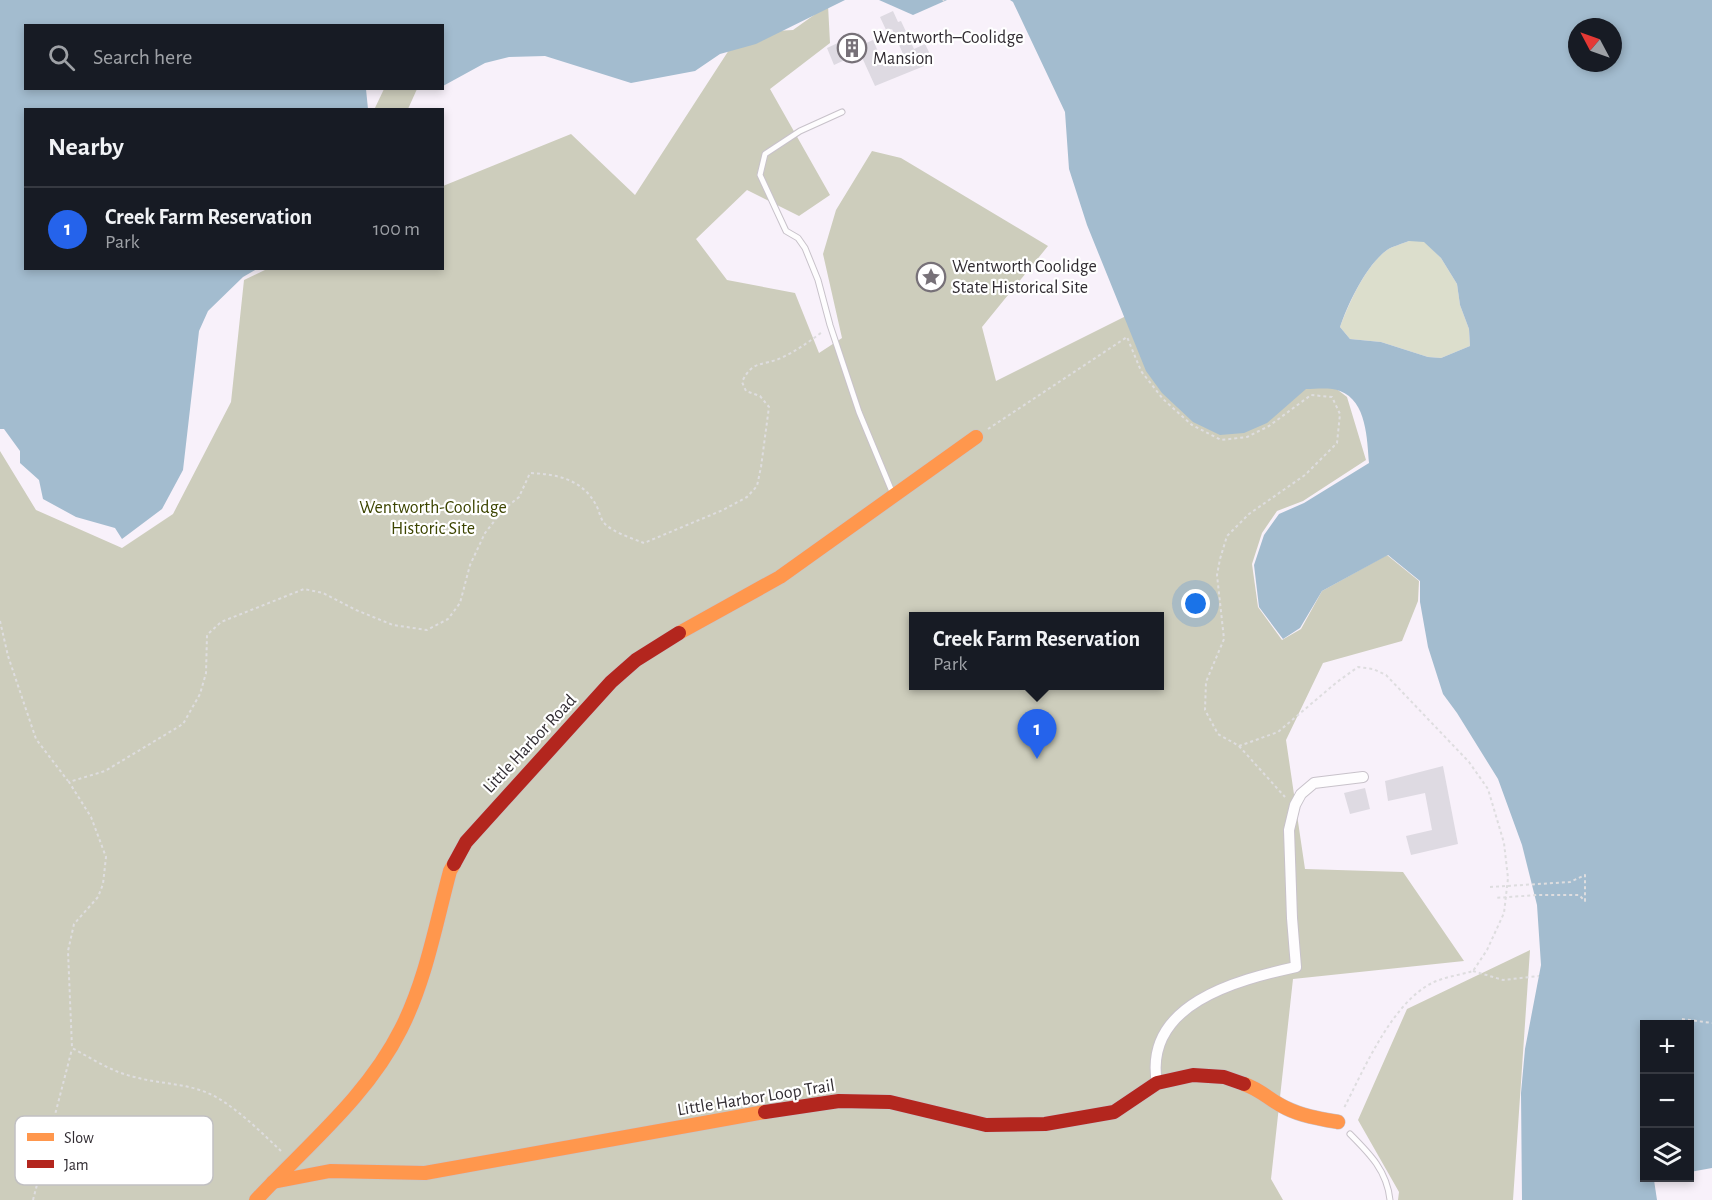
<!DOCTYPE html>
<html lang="en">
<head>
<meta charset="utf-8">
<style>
	body { margin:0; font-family:"Alegreya Sans",sans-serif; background:#242831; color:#f1f3f6 }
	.controls { position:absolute; right:18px; bottom:18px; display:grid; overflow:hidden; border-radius:0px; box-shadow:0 3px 9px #0003 }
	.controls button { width:54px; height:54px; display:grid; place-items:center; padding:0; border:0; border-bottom:2px solid #363941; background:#171b24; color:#f1f3f6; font:30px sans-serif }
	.compass { position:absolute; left:1568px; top:18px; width:54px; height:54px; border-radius:50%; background:#171b24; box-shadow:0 3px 9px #0003; rotate:311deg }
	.you { position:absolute; left:1196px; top:604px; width:21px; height:21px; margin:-15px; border:4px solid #fff; border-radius:50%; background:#1a73e8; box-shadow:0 0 0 9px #1a73e833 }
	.badge { display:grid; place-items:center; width:39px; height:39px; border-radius:50%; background:#2563eb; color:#fff; font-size:20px; font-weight:700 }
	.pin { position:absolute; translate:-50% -50px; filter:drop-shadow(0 2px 3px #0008) }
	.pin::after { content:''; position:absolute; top:32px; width:21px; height:18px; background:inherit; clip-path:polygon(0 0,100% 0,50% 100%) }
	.popup { position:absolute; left:909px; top:612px; width:255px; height:78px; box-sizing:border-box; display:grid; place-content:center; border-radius:0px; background:#171b24; filter:drop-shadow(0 2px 4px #0005); font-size:20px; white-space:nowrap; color:#9ea1a6 }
	.popup b { font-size:22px; color:#f1f3f6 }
	.popup::after { content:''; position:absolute; left:50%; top:100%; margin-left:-12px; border:12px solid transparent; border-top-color:#171b24 }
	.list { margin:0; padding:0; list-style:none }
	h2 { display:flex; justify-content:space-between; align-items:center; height:78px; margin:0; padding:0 24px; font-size:26px }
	h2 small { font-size:20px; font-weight:400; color:#9ea1a6 }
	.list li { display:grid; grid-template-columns:39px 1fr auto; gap:18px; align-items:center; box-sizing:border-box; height:84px; padding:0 24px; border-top:2px solid #363941 }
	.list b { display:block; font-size:22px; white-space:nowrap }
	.list p { margin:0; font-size:20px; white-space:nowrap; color:#9ea1a6 }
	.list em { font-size:20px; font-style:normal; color:#9ea1a6 }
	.icon { flex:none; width:33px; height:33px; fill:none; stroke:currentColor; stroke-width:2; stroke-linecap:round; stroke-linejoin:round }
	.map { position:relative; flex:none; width:1712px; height:1200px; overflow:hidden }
	.search { position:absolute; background:#171b24; box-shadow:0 3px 9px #0003; left:24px; top:24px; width:420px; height:66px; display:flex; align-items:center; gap:15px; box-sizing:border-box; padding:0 21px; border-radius:0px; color:#9ea1a6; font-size:22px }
	.panel { position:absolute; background:#171b24; box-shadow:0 3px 9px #0003; left:24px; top:108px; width:420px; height:162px; border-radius:0px }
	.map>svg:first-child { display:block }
</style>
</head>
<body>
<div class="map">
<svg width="1712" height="1200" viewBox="0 0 1712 1200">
	<rect width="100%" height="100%" fill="#f8f1fa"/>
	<path fill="#dcdecc" d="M1409,241h15l17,17 16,26 3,21 9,24 1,17 -29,12 -13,-1 -47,-15 -31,-3 -10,-12c9,-24 26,-62 47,-77 6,-4 15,-6 22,-9z"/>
	<g fill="#cdcdbc" fill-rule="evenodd">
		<path d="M828,5l2,38 -60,46 60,106 -31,21 -52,-26 -51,49 31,41 68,13 24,60 23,-15 -19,-84 13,-44 36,-59 29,7 147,88 -66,81 14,54 132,-66 193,62 26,20 19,63 -63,41 -26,10 -15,22 -10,31 6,43 24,33 19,-11 21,-38 65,-36 32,26 -1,20 -16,40 -79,22 -37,77 19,129 98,3 61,89 -171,18 -22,200 12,21h-1283v-749l36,59 86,38 51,-34 58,-112 13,-122 23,-11 175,-1 1,-82 128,-52 64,61 105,-162 53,-3zM914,616h246v70h-246z"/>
		<path d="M384,89h33l-9,20 -34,1z"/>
		<path d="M1530,950l-17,250h-115l1,-8 -41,-72 49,-111z"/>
	</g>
	<g fill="#a3bccf" fill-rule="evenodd">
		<path d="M0,0h845l-89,44 -36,10 -25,17 -64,12 -86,-27 -36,1 -24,6 -42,23 -1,-60h-416v62l340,1 2,20 -342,1v158l231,1 -14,8 -35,34 -9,20 -16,139 -21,39 -40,30 -7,-11 -39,-11 -33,-18 -4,-19 -19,-17v-12l-16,-22h-4z"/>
		<path d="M879,0h68l-34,15z"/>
		<path d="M1010,0h702v1168l-22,4v-148h-46v154h19l-9,2 3,20h-135l-1,-107 4,-44 16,-84 -4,-60 -15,-60 -24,-66 -41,-66 -14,-19 -15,-47 -8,-45v-21l-32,-26 -66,36 -22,37 -17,11 -24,-32 -5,-42 10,-30 15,-21 25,-11 65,-40c-2,-23 -2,-62 -29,-72 -9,-4 -24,-2 -34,-2l-39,34 -23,10 -24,2 -27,-13 -31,-29 -16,-22 -59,-146 -18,-56 -4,-57 -52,-110zM1577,27h36v36h-36zM1409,241l15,1 17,16 16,26 3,21 9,24 1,17 -29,12 -13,-1 -47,-15 -31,-3 -10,-12c8,-23 26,-62 47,-77 6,-4 15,-6 22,-9z"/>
	</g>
	<g fill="#dedae2">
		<path d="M893,11l5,11 3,-1 13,28 11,-5 9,18 -59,24 -15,-33 -26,12 -7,-17 32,-15 5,11 9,-4 10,23 20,-9 -11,-25 -5,3 -7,-15z"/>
		<path d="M1443,766l15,78 -47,11 -5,-19 26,-6 -7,-37 -37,8 -3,-20z"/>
		<path d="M1365,788l5,21 -20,5 -6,-21z"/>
	</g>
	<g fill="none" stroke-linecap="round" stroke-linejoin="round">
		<g stroke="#c8c2ca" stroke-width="7">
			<g id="lane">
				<path d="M842,112l-42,19 -35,23 -5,21 26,56 12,7 7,10 13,32 12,45 29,87 34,82"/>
				<path d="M1350,1134c20,20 37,37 40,66"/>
			</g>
		</g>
		<g stroke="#c8c2ca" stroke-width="12">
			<path id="street" d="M1157,1083c-14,-79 80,-103 139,-116l-4,-49 -3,-88 6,-25 6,-11 13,-11 49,-6"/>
		</g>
		<g stroke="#c8c2ca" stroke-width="15">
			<g id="slow">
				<path d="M679,633l101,-56 196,-140"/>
				<path d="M1244,1084c18,6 26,17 42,24 16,8 35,11 52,14"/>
				<path d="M273,1182l57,-11 95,2 340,-61"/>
				<path d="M256,1200c51,-55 111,-103 145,-171 25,-49 35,-106 49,-158l4,-7"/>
			</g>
		</g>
		<g stroke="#c8c2ca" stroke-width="15">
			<g id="jam">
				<path d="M454,864l12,-22 145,-160 25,-22 43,-27"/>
				<path d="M765,1112l74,-11 51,1 96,23 59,-1 69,-12 43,-29 36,-8 31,2 20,7"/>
			</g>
		</g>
		<g stroke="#dedddf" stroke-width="2" stroke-dasharray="3 3" stroke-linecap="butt">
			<path d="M943,1l1,-1"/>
			<path d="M988,429l139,-92 14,34 22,28 29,26 29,15 26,-3 22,-11 42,-31 21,2 8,17 -3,29 -32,32 -56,39 -22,22 -7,23 -3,16 7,64 -18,43 -1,28 13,24 21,12 39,-14 59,-50 21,-15 15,2 13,6 83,87 19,27 16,54 4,35 -4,35 -17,37 -14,21c-13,4 -29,6 -41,12 -40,20 -68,86 -88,125"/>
			<path d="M0,621l8,35 28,83 32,42"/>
			<path d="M1239,746l46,51"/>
			<path d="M1490,887l80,-5 15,-7v26l-6,-6h-42l-42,3"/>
			<path d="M1473,971l30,9 36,-4"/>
			<path d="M1682,1019l30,4"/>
			<path d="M281,1151c-19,-18 -42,-41 -65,-54 -27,-15 -56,-12 -85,-21 -21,-5 -40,-18 -59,-28l-4,-97 6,-27 24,-27 5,-13 3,-27 -15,-40 -22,-35 36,-11 78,-47 17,-30 6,-21 1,-38 14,-13 83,-33 19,4 33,17 37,15 34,5 21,-11 12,-16 10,-38 15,-32 18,-23 16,-13 11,-24c26,1 51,6 65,30 4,6 5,16 10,21 10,9 26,14 39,19l79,-33 24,-13 10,-11 4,-19 8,-60 -9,-11 -14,-5 -4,-9c10,-22 21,-16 39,-24 15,-7 28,-16 41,-26"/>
			<path d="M1666,1178l1,2"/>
			<path d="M33,1200l39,-151"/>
		</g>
		<use href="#lane" stroke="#fefdfe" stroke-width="5"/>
		<use href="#street" stroke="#fefdfe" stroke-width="10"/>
		<use href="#slow" stroke="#ff974d" stroke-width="14"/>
		<use href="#jam" stroke="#b3261e" stroke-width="14"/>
	</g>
	<defs>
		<g id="building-ring" transform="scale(1.5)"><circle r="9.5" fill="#fff" stroke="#777178" stroke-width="1.5"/><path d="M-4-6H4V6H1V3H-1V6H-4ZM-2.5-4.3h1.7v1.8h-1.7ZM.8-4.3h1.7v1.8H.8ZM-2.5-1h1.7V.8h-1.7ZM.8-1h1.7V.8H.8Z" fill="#777178"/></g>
		<g id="sight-ring" transform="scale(1.5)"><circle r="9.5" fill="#fff" stroke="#777178" stroke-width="1.5"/><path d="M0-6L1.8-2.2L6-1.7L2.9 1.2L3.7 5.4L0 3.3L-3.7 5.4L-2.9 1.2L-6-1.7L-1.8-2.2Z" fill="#777178"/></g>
	</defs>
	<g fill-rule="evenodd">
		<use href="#building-ring" x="852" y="48"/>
		<use href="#sight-ring" x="931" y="277"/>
	</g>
	<g text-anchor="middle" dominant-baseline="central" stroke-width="4.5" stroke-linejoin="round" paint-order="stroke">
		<g font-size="18" fill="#312c32" stroke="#fff" text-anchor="start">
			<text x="873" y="38">Wentworth–Coolidge<tspan x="873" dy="21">Mansion</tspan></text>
			<text x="952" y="267">Wentworth Coolidge<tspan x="952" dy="21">State Historical Site</tspan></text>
		</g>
		<g font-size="18" fill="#3c4400" stroke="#fff">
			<text x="433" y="508">Wentworth-Coolidge<tspan x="433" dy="21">Historic Site</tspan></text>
		</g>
		<g font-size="18" fill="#312c32" stroke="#fff">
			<text transform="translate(530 744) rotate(-47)">Little Harbor Road</text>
			<text transform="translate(756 1098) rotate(-9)">Little Harbor Loop Trail</text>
		</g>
	</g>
	<rect x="15" y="1116" width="198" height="69" rx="9" fill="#fff" stroke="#c1c0c2" stroke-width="1.5"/>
	<rect x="27" y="1133" width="27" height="8" fill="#ff974d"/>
	<rect x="27" y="1160" width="27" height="8" fill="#b3261e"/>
	<g font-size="16" fill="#312c32">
		<text x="64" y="1143">Slow</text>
		<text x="64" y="1170">Jam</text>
	</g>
</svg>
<div class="controls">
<button>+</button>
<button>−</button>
<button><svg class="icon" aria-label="layers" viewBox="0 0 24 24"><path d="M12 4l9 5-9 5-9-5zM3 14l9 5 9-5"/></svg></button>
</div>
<svg class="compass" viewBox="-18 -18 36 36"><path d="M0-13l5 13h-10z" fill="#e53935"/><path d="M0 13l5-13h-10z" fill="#9ea1a6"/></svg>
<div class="you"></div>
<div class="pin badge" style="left:1037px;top:759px">1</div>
<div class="popup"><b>Creek Farm Reservation</b>Park</div>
<div class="search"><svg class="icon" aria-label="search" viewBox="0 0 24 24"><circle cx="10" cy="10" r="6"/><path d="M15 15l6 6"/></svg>Search here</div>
<section class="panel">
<h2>Nearby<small></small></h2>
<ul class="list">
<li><span class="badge">1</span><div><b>Creek Farm Reservation</b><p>Park</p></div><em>100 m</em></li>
</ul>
</section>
</div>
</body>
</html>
